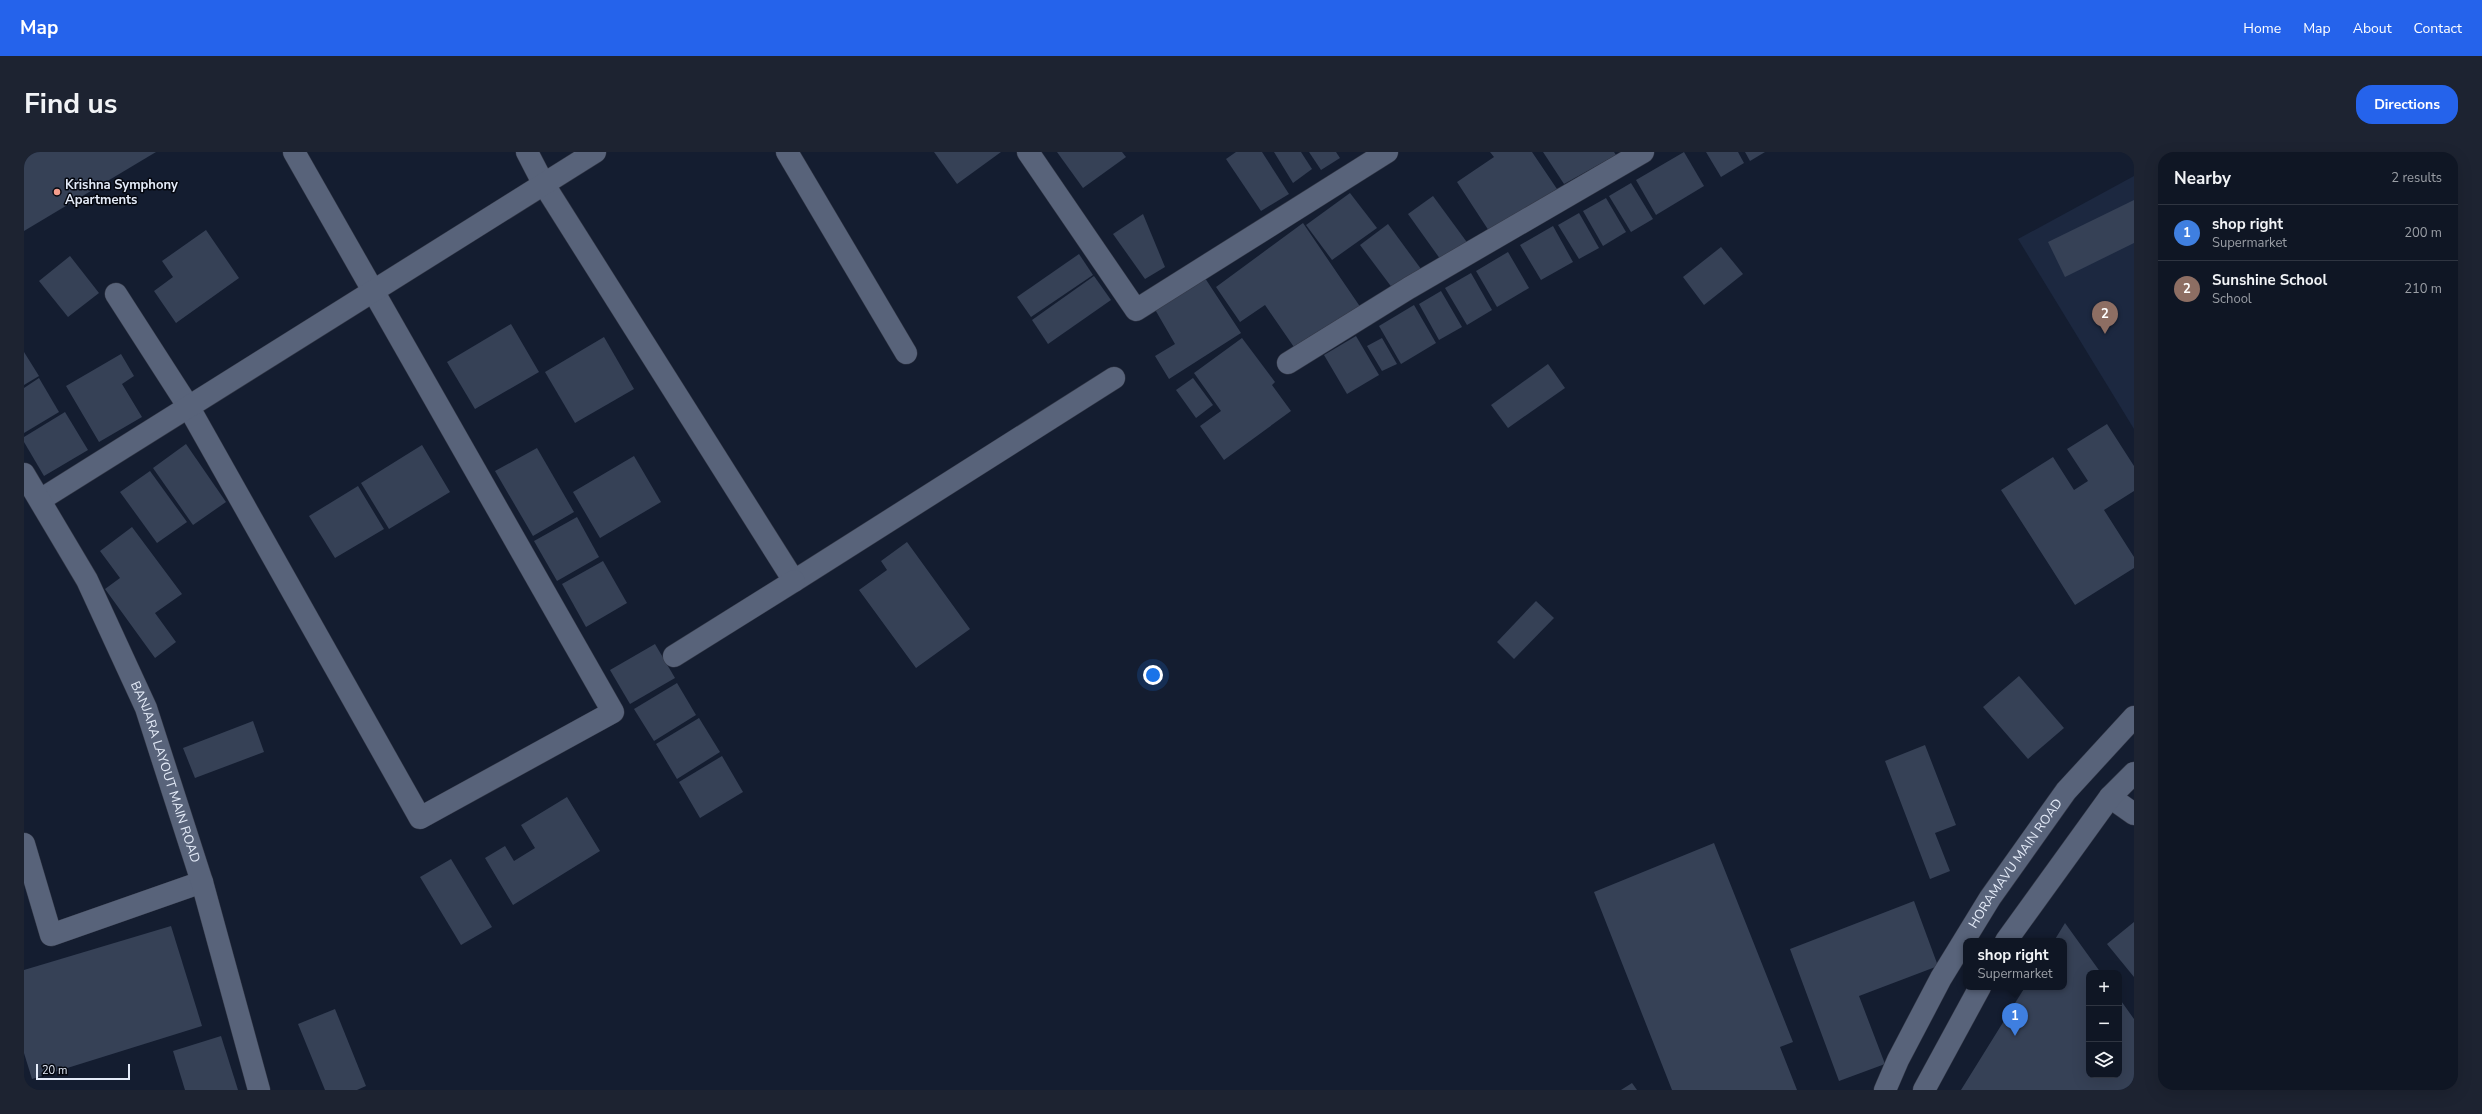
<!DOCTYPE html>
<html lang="en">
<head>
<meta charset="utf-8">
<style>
	body { margin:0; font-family:"Nunito Sans",sans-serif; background:#1d2331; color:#f1f3f6 }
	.controls { position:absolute; right:12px; bottom:12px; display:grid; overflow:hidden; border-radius:8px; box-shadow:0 4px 16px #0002 }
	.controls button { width:36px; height:36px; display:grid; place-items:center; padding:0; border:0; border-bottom:1px solid #2f3541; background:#0f1624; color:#f1f3f6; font:20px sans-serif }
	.scale { position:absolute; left:12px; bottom:10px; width:94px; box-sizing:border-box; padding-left:4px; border:2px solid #e4ebf8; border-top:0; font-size:11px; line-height:14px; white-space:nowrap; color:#e4ebf8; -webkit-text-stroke:3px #050810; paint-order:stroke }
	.you { position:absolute; left:1129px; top:523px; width:14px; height:14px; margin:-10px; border:3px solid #fff; border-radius:50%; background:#1a73e8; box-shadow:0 0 0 6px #1a73e833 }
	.badge { display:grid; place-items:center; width:26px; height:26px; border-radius:50%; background:#2563eb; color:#fff; font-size:13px; font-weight:700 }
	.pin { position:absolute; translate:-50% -33px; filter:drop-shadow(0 1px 2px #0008) }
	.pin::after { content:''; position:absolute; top:21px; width:14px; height:12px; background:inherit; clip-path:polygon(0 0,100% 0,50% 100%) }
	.popup { position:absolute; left:1939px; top:786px; width:104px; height:52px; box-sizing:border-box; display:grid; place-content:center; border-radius:8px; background:#0f1624; filter:drop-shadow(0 1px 3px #0005); font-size:13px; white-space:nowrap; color:#9b9fa6 }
	.popup b { font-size:15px; color:#f1f3f6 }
	.popup::after { content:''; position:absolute; left:50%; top:100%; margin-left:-8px; border:8px solid transparent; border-top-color:#0f1624 }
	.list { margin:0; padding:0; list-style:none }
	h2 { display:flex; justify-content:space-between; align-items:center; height:52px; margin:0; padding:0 16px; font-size:17px }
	h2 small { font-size:13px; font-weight:400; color:#9b9fa6 }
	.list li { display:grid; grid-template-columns:26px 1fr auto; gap:12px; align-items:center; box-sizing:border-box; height:56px; padding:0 16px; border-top:1px solid #2f3541 }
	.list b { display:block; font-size:15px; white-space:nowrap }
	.list p { margin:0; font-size:13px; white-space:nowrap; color:#9b9fa6 }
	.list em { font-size:13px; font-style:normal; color:#9b9fa6 }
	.icon { flex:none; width:22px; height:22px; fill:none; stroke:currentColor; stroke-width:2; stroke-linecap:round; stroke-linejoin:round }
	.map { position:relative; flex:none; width:2110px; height:938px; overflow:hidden; border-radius:16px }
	header { display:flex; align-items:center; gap:24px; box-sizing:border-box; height:56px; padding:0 20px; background:#2563eb; color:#fff }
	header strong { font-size:19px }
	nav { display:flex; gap:22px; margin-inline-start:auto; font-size:14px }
	.intro { display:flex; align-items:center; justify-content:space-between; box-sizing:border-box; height:96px; padding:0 24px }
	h1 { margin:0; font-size:28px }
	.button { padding:10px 18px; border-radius:16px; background:#2563eb; color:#fff; font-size:14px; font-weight:700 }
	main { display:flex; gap:24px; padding:0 24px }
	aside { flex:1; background:#0f1624; border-radius:16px; box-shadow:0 4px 16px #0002 }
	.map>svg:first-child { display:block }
</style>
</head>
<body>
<header>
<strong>Map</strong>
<nav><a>Home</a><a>Map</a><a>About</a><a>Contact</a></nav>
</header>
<div class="intro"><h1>Find us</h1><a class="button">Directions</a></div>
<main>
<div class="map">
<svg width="2110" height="938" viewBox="0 0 2110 938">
	<rect width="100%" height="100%" fill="#141d30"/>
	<path fill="#1c2840" d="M2110,24v253l-116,-190z"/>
	<g fill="#364156">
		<path d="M0,0h132l-132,79z"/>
		<path d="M910,0h67l-44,32z"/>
		<path d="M1033,0h65l4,5 -43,31z"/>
		<path d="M1212,0h26l27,42 -28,17 -35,-52z"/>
		<path d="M1250,0h27l11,17 -19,14z"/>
		<path d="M1285,0h27l4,6 -19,12z"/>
		<path d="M1466,0h42l25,37 -68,42 -32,-49 37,-25z"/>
		<path d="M1519,0h71l2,3 -52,29z"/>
		<path d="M1660,0l20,34 -48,29 -20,-35z"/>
		<path d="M1682,0h32l6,11 -23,14z"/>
		<path d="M1721,0h20l-15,9z"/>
		<path d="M1607,31l22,36 -22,13 -22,-36z"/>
		<path d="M1326,41l27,35 -45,32 -26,-35z"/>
		<path d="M1409,44l36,49 -26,18 -35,-49z"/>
		<path d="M1582,46l20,34 -23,14 -20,-35z"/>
		<path d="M2110,48v43l-69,34 -17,-35z"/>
		<path d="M1555,61l20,35 -20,11 -21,-34z"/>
		<path d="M1119,62l22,53 -20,12 -32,-45z"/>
		<path d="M1279,71l58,85 -65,42 -31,-45 -25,17 -24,-35z"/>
		<path d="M1364,72l33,45 -28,20 -33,-44z"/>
		<path d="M1529,74l20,36 -32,18 -21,-35z"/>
		<path d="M182,78l33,48 -63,45 -22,-32 19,-14 -11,-16z"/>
		<path d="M1697,95l22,27 -39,31 -21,-28z"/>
		<path d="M1484,100l21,36 -32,19 -21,-36z"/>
		<path d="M1055,102l14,21 -62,42 -14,-20z"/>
		<path d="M46,104l29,37 -31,24 -29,-36z"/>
		<path d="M1447,121l21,37 -25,15 -22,-37z"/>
		<path d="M1179,123l38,58 -72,46 -14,-23 20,-12 -22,-38z"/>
		<path d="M1070,124l17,24 -63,44 -16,-24z"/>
		<path d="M1417,139l21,36 -23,13 -20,-36z"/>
		<path d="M1390,153l22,38 -35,21 -22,-38z"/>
		<path d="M487,172l28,48 -64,37 -28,-47z"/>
		<path d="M1332,184l23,39 -32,19 -23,-39z"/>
		<path d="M580,185l30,52 -59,34 -30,-51z"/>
		<path d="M1218,186l33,44 -3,3 19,26 -67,49 -24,-34 21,-15 -27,-38z"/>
		<path d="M1358,186l15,26 -15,7 -15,-25z"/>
		<path d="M0,200l15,24 -15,9z"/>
		<path d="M97,202l13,22 -12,8 20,33 -43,25 -33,-56z"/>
		<path d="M1524,212l17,24 -57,40 -17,-23z"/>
		<path d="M15,226l20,34 -35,21v-45z"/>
		<path d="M1169,226l20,27 -17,13 -20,-28z"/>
		<path d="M41,260l23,38 -44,26 -20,-34v-5z"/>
		<path d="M2083,272l27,42v25l-30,19 30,47v11l-59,37 -74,-115 52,-33 21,33 14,-9 -21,-32z"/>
		<path d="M162,292l40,58 -33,23 -40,-57z"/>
		<path d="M398,293l28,47 -61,37 -28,-46z"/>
		<path d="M513,296l37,64 -41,24 -38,-65z"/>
		<path d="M610,304l27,46 -61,36 -27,-46z"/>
		<path d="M126,319l37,51 -30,21 -37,-51z"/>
		<path d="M334,334l26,43 -49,29 -26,-42z"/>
		<path d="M553,365l22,40 -42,24 -23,-40z"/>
		<path d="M108,375l50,67 -27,19 21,29 -21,16 -50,-69 15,-11 -20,-27z"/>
		<path d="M883,390l63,87 -54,39 -57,-78 28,-20 -6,-9z"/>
		<path d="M579,409l24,42 -41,24 -24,-43z"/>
		<path d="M1512,449l18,17 -40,41 -17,-17z"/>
		<path d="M631,492l20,34 -45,26 -20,-34z"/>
		<path d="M1995,524l45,52 -36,31 -45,-52z"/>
		<path d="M653,531l19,32 -42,26 -20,-32z"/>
		<path d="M675,566l21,34 -43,27 -21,-35z"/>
		<path d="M229,569l11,31 -69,26 -12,-30z"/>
		<path d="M1901,593l31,80 -21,8 15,38 -20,8 -45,-118z"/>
		<path d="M698,604l21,36 -43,26 -21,-36z"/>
		<path d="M543,645l33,54 -87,54 -28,-47 20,-12 9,15 21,-13 -14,-23z"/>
		<path d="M1690,691l79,199 -13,5 17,43h-125l-78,-198z"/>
		<path d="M427,707l41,68 -31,18 -41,-68z"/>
		<path d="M1890,749l24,65 -79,30 26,68 -46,17 -49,-132z"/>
		<path d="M2110,770v55l-27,-33z"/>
		<path d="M2041,771l36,50h-12v102h30v-77l15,21v71h-173l64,-103h39v-46h-10z"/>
		<path d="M147,774l31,100 -170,53 -8,-26v-83z"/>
		<path d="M311,857l31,77 -9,4h-32l-27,-66z"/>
		<path d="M197,884l17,54h-53l-12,-39z"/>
		<path d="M1608,931l5,7h-16z"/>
	</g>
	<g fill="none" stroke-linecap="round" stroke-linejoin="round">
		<g stroke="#343948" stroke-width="23">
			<g id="minor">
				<path d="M503,0l16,31 251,398 320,-203"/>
				<path d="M763,0l119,201"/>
				<path d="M1004,0l108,158 251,-158"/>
				<path d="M92,142l72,112 232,412 193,-106 -319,-560"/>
				<path d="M1264,211l121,-75 234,-136"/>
				<path d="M16,348l555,-348"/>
				<path d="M650,504l120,-75"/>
				<path d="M2086,645l24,17"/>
				<path d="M0,692l27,91 151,-53"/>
			</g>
		</g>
		<g stroke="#343948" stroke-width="23">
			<g id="tertiary">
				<path id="s1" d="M0,322l63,106 59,128 56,174 57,208"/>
			</g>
		</g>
		<g stroke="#343948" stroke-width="23">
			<g id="secondary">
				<path d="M1982,789l104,-144 24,-24"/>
				<path id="s2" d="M1861,938l13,-30 43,-82 49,-80 76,-107 68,-74"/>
				<path d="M1900,938l56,-103"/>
			</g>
		</g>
		<use href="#minor" stroke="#58637a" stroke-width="22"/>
		<use href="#tertiary" stroke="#58637a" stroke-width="22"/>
		<use href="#secondary" stroke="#58637a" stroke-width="22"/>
	</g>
	<circle fill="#f49d8c" stroke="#050810" stroke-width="1.5" cx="33" cy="40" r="4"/>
	<g text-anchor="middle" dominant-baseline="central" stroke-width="3" stroke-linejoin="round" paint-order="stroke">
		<g font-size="13" font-weight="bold" fill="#e4ebf8" stroke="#050810" text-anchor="start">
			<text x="41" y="33">Krishna Symphony<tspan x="41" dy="15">Apartments</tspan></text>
		</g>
		<g font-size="13" fill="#e4ebf8" stroke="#050810">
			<text stroke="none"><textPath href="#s1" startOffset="331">BANJARA LAYOUT MAIN ROAD</textPath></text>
			<text stroke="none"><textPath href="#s2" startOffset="262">HORAMAVU MAIN ROAD</textPath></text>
		</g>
	</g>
</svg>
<div class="controls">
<button>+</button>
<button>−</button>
<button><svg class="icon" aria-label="layers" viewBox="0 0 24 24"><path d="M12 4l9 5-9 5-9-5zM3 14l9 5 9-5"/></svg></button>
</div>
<div class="scale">20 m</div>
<div class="you"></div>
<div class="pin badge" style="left:1991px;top:884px;background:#3f7fe0">1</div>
<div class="popup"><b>shop right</b>Supermarket</div>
<div class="pin badge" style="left:2081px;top:182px;background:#8d6e63">2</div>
</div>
<aside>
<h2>Nearby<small>2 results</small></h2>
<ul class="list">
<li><span class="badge" style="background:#3f7fe0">1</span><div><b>shop right</b><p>Supermarket</p></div><em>200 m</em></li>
<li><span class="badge" style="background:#8d6e63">2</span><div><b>Sunshine School</b><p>School</p></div><em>210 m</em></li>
</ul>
</aside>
</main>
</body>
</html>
